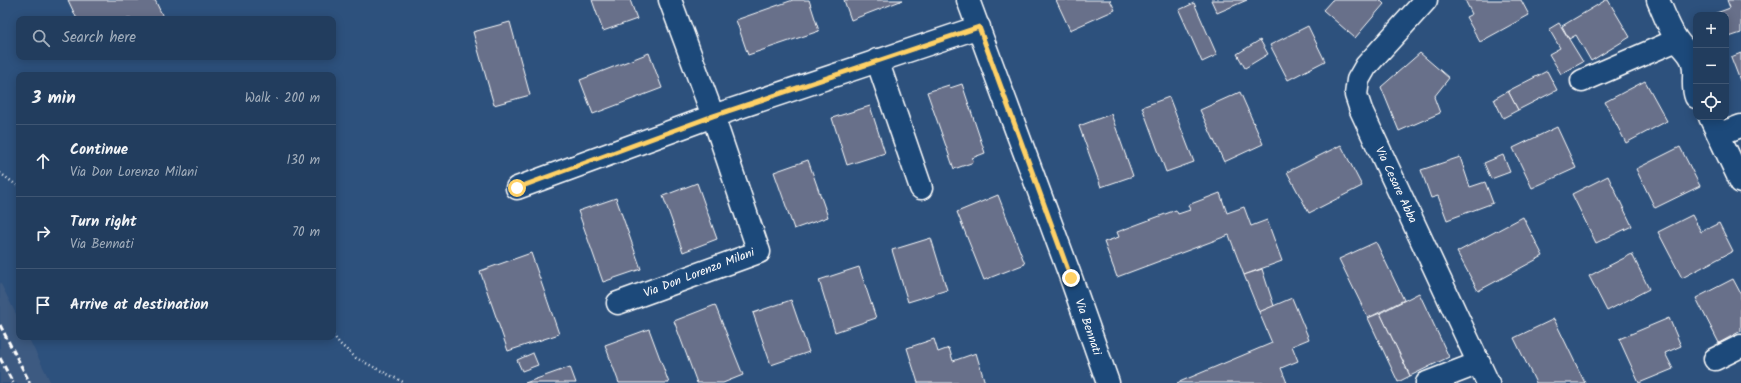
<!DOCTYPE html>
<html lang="en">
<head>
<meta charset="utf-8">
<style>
	body { margin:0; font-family:Kalam,sans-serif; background:#2e4867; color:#f1f3f6 }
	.controls { position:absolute; right:12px; top:12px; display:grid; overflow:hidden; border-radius:8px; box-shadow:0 2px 10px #0003 }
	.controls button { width:36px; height:36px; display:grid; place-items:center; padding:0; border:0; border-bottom:1px solid #3f5673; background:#223d5e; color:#f1f3f6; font:20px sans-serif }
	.stop { position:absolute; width:12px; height:12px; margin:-9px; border:3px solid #ffd166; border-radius:50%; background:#fff }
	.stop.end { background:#ffd166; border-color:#fff; box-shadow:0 1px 4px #0008 }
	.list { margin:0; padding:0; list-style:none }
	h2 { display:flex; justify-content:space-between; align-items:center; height:52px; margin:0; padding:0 16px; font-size:17px }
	h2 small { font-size:13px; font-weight:400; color:#a2aebc }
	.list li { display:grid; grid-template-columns:26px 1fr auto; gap:12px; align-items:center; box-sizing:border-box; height:72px; padding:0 16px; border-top:1px solid #3f5673 }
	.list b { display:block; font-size:15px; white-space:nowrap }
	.list p { margin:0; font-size:13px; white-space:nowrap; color:#a2aebc }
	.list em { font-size:13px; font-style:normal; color:#a2aebc }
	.icon { flex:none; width:22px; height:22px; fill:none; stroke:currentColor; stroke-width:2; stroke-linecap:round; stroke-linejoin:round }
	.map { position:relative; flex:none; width:1741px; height:383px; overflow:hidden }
	.search { position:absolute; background:#223d5e; box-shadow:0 2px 10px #0003; left:16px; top:16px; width:320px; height:44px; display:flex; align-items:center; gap:10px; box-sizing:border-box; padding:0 14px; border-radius:8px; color:#a2aebc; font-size:15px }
	.panel { position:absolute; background:#223d5e; box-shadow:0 2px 10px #0003; left:16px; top:72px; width:320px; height:268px; border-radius:8px }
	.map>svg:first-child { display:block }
</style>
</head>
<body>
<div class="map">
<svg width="1741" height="383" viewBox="0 0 1741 383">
	<rect width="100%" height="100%" fill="#2d517d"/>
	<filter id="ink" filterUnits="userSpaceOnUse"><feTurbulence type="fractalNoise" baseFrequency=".025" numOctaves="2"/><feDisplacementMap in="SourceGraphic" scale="8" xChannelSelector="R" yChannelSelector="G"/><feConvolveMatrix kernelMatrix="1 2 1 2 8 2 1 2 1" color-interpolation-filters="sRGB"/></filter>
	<g filter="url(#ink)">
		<path fill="#3e5a81" d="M0,282l19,38v17h9l23,46h-51z"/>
		<g fill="#676f8a" stroke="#fff">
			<path d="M68,0h87l9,19h-87z"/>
			<path d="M592,0h38l7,19 -34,12z"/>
			<path d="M793,0h16l10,31 -71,24 -12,-35z"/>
			<path d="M844,0h59l-52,20z"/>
			<path d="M1056,0h54l5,10 -45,20z"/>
			<path d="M1211,0h36l-30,13z"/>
			<path d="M1332,0h48l4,4 -29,34 -32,-28z"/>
			<path d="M1465,0h56l8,15 -49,27 -14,-25 6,-3z"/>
			<path d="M1606,0h2l22,37 -39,24 -15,-26 -7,4 -7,-13z"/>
			<path d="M1727,0h14v33l-15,5v-23h-15l19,-7z"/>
			<path d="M1194,3l23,52 -15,7 -23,-52z"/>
			<path d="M510,22l20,73 -36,10 -21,-73z"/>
			<path d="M1559,23l24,39 -22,12 -12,-20 11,-6 -11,-19z"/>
			<path d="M1308,26l17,35 -37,19 -18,-35z"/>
			<path d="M1260,40l8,14 -23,14 -8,-14z"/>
			<path d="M649,53l13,35 -69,26 -13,-34z"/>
			<path d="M1420,53l29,25 -15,19 6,16 -41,18 -18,-44z"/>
			<path d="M1741,53v30l-10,-26z"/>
			<path d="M1547,71l10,19 -39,20 -10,-19z"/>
			<path d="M1645,81l22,40 -41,22 -21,-41z"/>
			<path d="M962,84l23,69 -13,5 2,4 -20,7 -27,-77 22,-7 1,3z"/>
			<path d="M1508,91l10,19 -15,8 -9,-19z"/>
			<path d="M1240,92l23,52 -39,18 -24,-52z"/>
			<path d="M1169,97l25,65 -28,10 -24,-65z"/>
			<path d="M870,106l15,47 -38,12 -15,-47z"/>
			<path d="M1111,114l22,62 -32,11 -22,-61z"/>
			<path d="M1557,127l19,41 -44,20 -19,-40z"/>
			<path d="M1341,145l21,41 -53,27 -22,-41z"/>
			<path d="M1680,147l20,39 -45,22 -19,-39z"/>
			<path d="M1503,155l7,17 -19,7 -7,-16z"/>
			<path d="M1460,157l10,30 15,-5 8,21 -46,17 -9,-24 -7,2 -10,-28z"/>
			<path d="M808,160l20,57 -34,12 -20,-57z"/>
			<path d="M1608,176l24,50 -36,17 -24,-49z"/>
			<path d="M697,183l20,56 -34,13 -20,-56z"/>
			<path d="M1220,193l7,20 17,-6 7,19 16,-6 15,41 -38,14 -15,-40 -112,42 -13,-35 15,-5 -2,-5 59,-22 2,4 12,-4 -2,-5z"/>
			<path d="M998,195l27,69 -41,16 -27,-68z"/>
			<path d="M616,198l25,71 -38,13 -25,-71z"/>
			<path d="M1692,215l9,17 18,-9 14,28 -51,27 -24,-46z"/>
			<path d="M1523,217l20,39 -65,35 -21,-39z"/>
			<path d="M931,238l16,52 -39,12 -16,-52z"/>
			<path d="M1376,242l28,58 -36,18 -29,-59z"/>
			<path d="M531,253l28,81 -51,17 -28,-80z"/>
			<path d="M1632,254l17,35 -42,22 -18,-35z"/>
			<path d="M859,267l17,51 -41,14 -16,-52z"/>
			<path d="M1262,269l12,37 -15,6 -15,-37z"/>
			<path d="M1733,279l8,15v37l-22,12 -23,-45z"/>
			<path d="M1419,293l30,64 -39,19 -30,-63z"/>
			<path d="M1292,298l17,41 -17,7 6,15 -17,7 6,15h-110l95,-40 -13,-31z"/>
			<path d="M791,300l18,52 -38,13 -18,-52z"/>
			<path d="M715,305l28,70 -20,8h-26l-23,-62z"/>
			<path d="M1380,313l30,63 -12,6 -30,-64z"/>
			<path d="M1669,318l12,28 -16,7 8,16 -34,14 -20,-44z"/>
			<path d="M1554,319l31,64h-49l-22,-45z"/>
			<path d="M649,329l20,54h-50l-14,-38z"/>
			<path d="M934,339l4,13 11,-4 4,13 23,-8 9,30h-67l-11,-35z"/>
			<path d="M533,353l5,12 -16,6 -5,-11z"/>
			<path d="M570,367l6,16h-51z"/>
		</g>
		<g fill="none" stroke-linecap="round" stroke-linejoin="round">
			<g stroke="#fff" stroke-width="25">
				<g id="minor">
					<path d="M968,0l103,278 37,105"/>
					<path d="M1426,0l-60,66 -8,14 -2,15 5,15 127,273"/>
					<path d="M1658,0c6,14 11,28 19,40 5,7 12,12 15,20 5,12 -1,25 4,37"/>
					<path d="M877,60l44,128"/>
					<path d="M1582,81l95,-41"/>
					<path d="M1710,117l31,65"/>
					<path d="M1719,134l22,-8"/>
					<path d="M517,188l196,-72 266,-89"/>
					<path d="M618,303l141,-51 -46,-136 -43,-116"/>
					<path d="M1715,359l26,-13"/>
					<path d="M1427,383l52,-20"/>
				</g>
			</g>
			<g stroke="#fff" stroke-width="2.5" stroke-dasharray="1 3" stroke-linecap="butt">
				<path d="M0,173l19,14"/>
				<path d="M333,335l7,9 16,14 49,25"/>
			</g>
			<use href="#minor" stroke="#1f4a7a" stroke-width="22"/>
			<g stroke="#fff" stroke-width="3" stroke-dasharray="6 3" stroke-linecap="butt">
				<path d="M0,325l30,58"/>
				<path d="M0,358l13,25"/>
			</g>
		</g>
	</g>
	<g fill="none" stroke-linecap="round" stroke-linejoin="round" filter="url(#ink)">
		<path stroke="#ffd166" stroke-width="5" d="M517,188l196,-72 266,-89 92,251"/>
	</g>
	<g text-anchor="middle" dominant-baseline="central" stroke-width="4" stroke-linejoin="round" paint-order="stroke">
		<g font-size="12" fill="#fff" stroke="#1f4a7a">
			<text transform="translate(1396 185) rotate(65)">Via Cesare Abba</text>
			<text transform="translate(699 273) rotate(-21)">Via Don Lorenzo Milani</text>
			<text transform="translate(1088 327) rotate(71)">Via Bennati</text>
		</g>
	</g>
</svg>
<div class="controls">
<button>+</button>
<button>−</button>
<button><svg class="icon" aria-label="locate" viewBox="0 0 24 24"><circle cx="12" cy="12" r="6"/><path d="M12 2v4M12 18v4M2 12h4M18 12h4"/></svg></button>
</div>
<div class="stop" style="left:517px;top:188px"></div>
<div class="stop end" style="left:1071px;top:278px"></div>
<div class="search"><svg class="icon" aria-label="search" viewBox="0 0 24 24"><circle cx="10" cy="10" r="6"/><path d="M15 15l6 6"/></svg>Search here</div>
<section class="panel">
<h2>3 min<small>Walk · 200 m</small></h2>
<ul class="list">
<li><svg class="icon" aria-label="ahead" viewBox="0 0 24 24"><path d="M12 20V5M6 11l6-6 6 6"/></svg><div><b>Continue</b><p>Via Don Lorenzo Milani</p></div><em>130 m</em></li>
<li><svg class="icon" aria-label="right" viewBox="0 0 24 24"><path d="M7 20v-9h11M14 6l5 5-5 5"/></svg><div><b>Turn right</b><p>Via Bennati</p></div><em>70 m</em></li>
<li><svg class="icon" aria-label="arrive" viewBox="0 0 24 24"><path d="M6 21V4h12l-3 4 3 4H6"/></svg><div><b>Arrive at destination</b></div></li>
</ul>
</section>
</div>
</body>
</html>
